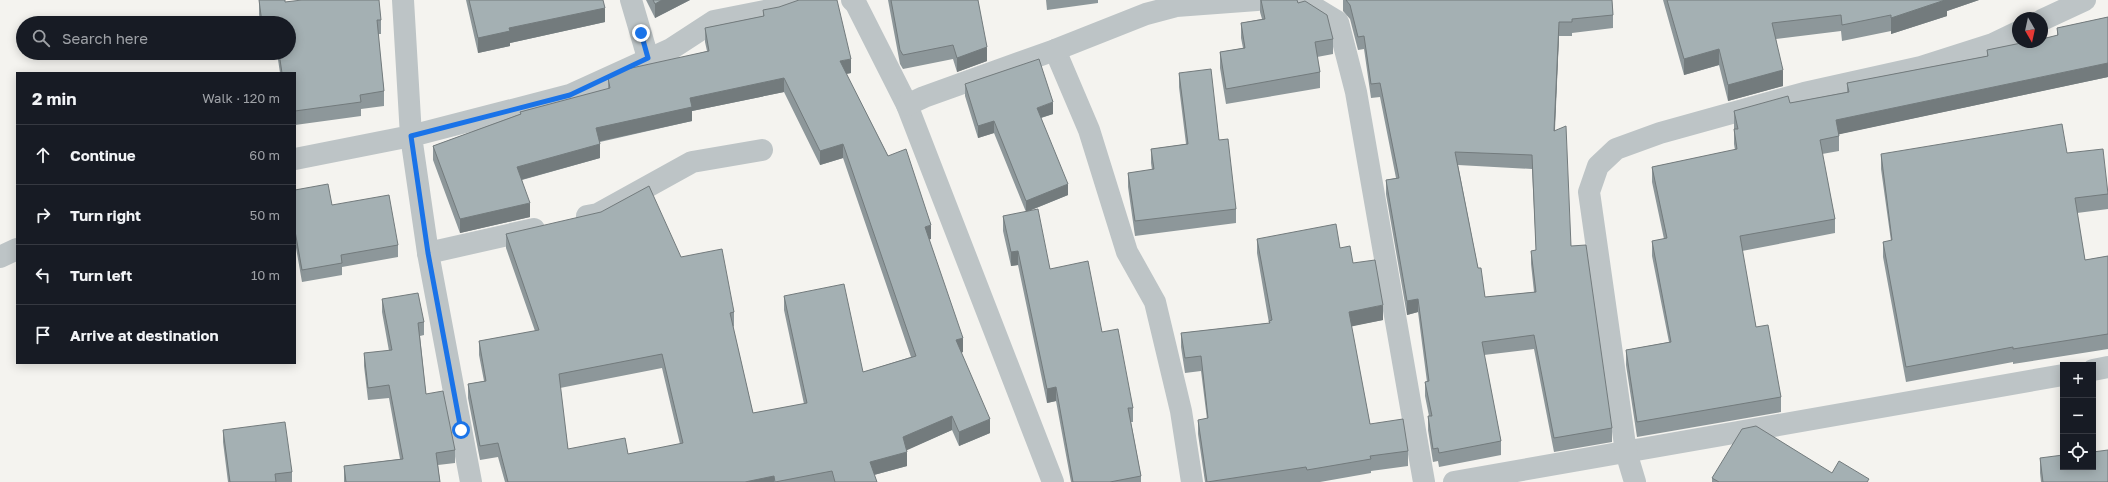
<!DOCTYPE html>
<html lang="en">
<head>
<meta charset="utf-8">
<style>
	body { margin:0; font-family:"Golos Text",sans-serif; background:#20242c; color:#f1f3f6 }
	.controls { position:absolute; right:12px; bottom:12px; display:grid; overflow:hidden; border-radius:0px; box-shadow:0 2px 10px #0003 }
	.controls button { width:36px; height:36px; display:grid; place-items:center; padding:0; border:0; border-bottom:1px solid #363941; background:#171b24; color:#f1f3f6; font:20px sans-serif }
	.compass { position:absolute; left:2012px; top:12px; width:36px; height:36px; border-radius:50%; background:#171b24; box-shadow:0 2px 10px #0003; rotate:171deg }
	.stop { position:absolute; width:12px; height:12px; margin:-9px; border:3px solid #1a73e8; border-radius:50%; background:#fff }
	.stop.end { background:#1a73e8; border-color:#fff; box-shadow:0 1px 4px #0008 }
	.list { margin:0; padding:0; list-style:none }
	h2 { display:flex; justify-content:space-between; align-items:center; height:52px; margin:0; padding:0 16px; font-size:17px }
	h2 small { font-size:13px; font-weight:400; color:#9ea1a6 }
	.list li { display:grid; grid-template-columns:26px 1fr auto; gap:12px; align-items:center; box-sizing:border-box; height:60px; padding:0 16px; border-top:1px solid #363941 }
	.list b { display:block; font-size:15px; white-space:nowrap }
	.list em { font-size:13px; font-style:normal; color:#9ea1a6 }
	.icon { flex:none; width:22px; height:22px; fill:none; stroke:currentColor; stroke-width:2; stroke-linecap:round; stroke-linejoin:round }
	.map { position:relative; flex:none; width:2108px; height:482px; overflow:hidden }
	.search { position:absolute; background:#171b24; box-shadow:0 2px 10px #0003; left:16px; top:16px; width:280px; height:44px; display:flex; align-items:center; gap:10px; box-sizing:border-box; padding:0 14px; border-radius:22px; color:#9ea1a6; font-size:15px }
	.panel { position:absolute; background:#171b24; box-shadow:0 2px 10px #0003; left:16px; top:72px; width:280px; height:292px; border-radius:0px }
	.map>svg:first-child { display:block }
</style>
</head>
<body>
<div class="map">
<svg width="2108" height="482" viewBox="0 0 2108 482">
	<rect width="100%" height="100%" fill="#f4f3ef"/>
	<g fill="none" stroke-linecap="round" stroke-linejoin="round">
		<g stroke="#bdc4c6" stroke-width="22">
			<path d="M631,0l17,58"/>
			<path d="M852,0l4,4 51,101 146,377"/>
			<path d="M1302,0l36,22 18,70 68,390"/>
			<path d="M2042,20l43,-20"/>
			<path d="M1055,50l34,80 38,122 28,50 26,109 11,71"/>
			<path d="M907,105l17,-8 131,-47 91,-36 30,-8 81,-6"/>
			<path d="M587,216l11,-2 94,-52 70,-12"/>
			<path d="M428,253l106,-24"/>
			<path d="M2093,370l15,-3"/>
			<path d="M471,482l-43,-229 -17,-117 159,-41 101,-46 43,-28 61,-12 30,-9"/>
			<path d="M1454,482l609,-107"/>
			<path d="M1635,482l-9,-30 -37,-260 9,-26 18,-17 44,-16 144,-40 117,-26 72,-23 25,-12"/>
		</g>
		<g stroke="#bdc4c6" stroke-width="22">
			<path d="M295,159l116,-23 -8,-136"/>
			<path d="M0,257l17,-8"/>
		</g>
	</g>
	<g fill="#8d979a" fill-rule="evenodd">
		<path d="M259,0l26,2 96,18v14h-3l6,57v15l-23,3v7l-66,9v-52h-15l-3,-20h12v-30h-29l-1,-9z"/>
		<path d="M466,0h137l2,22 -95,21v3l-32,7z"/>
		<path d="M646,0h44l-35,18z"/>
		<path d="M888,0h90l9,61 -30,11 -4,-13 -50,10 -3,-5z"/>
		<path d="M1046,0h52v3l-51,7z"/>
		<path d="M1260,0h37l1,3 35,36v15l-16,3 3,15v16l-94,16 -6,-36v-16l23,-4 -2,-10v-15l21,-4 -2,-7z"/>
		<path d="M1343,0h269l1,15v13l-41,5v3h-13l-4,94 16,116 41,182v14l-58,10 -20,-103 -50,6 17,86v14l-62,12 -1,-6 -5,1 -5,-32v-14h1l-4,-20v-14h2l-9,-70 -11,3 -21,-121v-14l10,-2 -16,-81 -9,1 -7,-49 -6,1 -8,-31 -7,-8zM1458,165l74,4 4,81 -5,1v13l3,28 -49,5 -7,-29z"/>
		<path d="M1663,0h316l-32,11v5l-56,18v-3l-49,10 -1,-10 -65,8 7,47 -55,15 -9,-36 -35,10z"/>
		<path d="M763,10l88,63 -5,1 85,165h-2l34,113 -2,1 29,80 -31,13 -7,-16 -46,20 1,16 -33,9 3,7h-372l-7,-25 -18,3 -12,-62v-14l16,-3 -5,-26v-14l56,-10 -29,-83v-14l175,23 53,55v14l-1,1 20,86 51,-9 -20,-94v-14l79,76 48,-15 -68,-199 -23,7 -36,-73 -92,19v10l-92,21v16l-78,22 8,37 -70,16 -27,-73v-14l87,-32v-2l88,-23v-11l99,-27 -2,-9v-14l58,-12zM662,368l18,76 -52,10 -60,-5 -8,-61z"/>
		<path d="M2108,17v60l-269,57v17l-17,3 13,65v14l-93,18 14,76 25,70v15l-144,25 -11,-72v-15l43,-8 -17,-86v-15l12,-2 -12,-57v-15l83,-17 -1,-6v-33l56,-8 57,-11v-9l140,-27v-6l70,-14v-8z"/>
		<path d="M1179,73l40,67 17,69v14l-101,13 -7,-49v-14l24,-3 -1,-7v-14l35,-5 -7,-57z"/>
		<path d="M965,84l88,30 -12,4 27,77 -39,16 21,58 52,63 31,76v14h-2l10,54v6h-70l-15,-81 -9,2 -29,-138 -7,1 -8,-35v-15l23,-4 -32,-79 -16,5 -13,-42z"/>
		<path d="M2067,153l41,41v15l-31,4 8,47 23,-4v93l-95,15v-2l-107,20 -23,-125v-15l8,-1 -10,-72v-15z"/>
		<path d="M295,190l37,15 66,40v12l-56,10v8l-40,7 -7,-40z"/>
		<path d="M1257,239l83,9 13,15 30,57 -32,6 19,98 38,27v15l-37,5v2l-51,9h-115l-7,-48v-14l9,-1 -6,-48 -16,2 -4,-26v-14l88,-10 -12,-70z"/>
		<path d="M382,299l42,23v13l-4,1 6,58 29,56v13l-17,2 2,17h-96v-16l56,-7 -11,-61 -21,2 -4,-34v-13l25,-2 -7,-39z"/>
		<path d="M223,430l69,42v10h-64l-5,-40z"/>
		<path d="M2040,458l68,24h-67l-1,-9z"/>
		<path d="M1832,473l37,9h-157v-4z"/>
	</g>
	<g fill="#737b7d">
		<path d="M662,0h28l-35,18v-14z"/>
		<path d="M1945,0h34l-32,11v5l-56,18v-16z"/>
		<path d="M605,8v14l-95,21v3l-32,7v-15l31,-10z"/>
		<path d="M1559,22v14l-5,108v-13z"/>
		<path d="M987,47v14l-30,11v-14z"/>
		<path d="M1719,49v16l-35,10v-16z"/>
		<path d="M851,59v14l-11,2v-14z"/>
		<path d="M2108,63v14l-272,58v-15z"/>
		<path d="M1783,70v16l-55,15v-16z"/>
		<path d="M784,78v14l-92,19v10l-96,21v-14l94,-30z"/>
		<path d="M1053,102v12l-16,5v-11z"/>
		<path d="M994,121v12l-16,5v-12z"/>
		<path d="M600,144v14l-83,23v-14z"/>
		<path d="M843,144v14l-23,7v-14z"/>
		<path d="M1068,184v11l-42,17v-11z"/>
		<path d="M530,203v14l-70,16v-14z"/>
		<path d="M931,225v14l-6,2v-14z"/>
		<path d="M1018,251v14l-7,1v-14z"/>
		<path d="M1418,299v13l-11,3v-14z"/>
		<path d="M1383,305v15l-34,7v-15z"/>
		<path d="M963,338v14l-7,2v-14z"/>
		<path d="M1056,387v14l-9,2v-14z"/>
		<path d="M952,416v14l-49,22v-15z"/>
		<path d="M990,419v14l-31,13v-14z"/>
		<path d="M907,452v14l-37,10v-14z"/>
		<path d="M774,476v6h-29z"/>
	</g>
	<g fill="#a4b0b3" stroke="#737b7d" fill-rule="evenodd">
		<path d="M259,0h26v2l17,-2h77l2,20h-4l7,71 -24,4 1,7 -66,9v-38h-13l-3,-20h10v-30h-27z"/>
		<path d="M469,0h134l2,8 -96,20 1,3 -32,7z"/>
		<path d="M653,0h9l-7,4z"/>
		<path d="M799,0h38l14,59 -11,2 48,95 18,-7 25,76 -6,2 38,111 -7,2 34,79 -31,13 -7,-16 -49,21 4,15 -37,10 7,20h-42l-3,-11 -57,11 -1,-6 -29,6h-237l-10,-39 -18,3 -12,-62 18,-3 -7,-40 60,-11 -33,-96 95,-22 48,-26 32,71 41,-8 12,63 -4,1 23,100 54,-10 -23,-107 60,-12 19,88 53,-16 -73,-212 -23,7 -36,-73 -94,20 2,9 -96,21 4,16 -83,23 13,36 -70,16 -27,-73 88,-32 -1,-2 90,-24 -2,-10 19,-9 82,-18 -4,-23 59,-12 -1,-6 16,-3zM662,354l21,89 -55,11 -3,-16 -57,11 -9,-75z"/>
		<path d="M891,0h87l9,47 -30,11 -4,-13 -50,10 -3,-5z"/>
		<path d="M1261,0h36l1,3 7,-2 22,14 6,24 -18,3 5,30 -94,17 -6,-37 25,-4 -4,-25 24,-4z"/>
		<path d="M1346,0h266l1,15 -41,4v3h-13l-5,109 12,-5 5,120 15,-1 26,183 -58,10 -20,-103 -52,7 19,99 -62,12 -1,-5 -5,1 -5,-33h4l-7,-34 4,-1 -11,-82 -11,2 -21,-121 13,-2 -19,-95 -9,1 -7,-48 -6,1 -8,-32zM1455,152l77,3 4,95 -5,1 5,41 -51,5 -4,-29h-3z"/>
		<path d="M1667,0h278l-54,18v-3l-49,10 -1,-10 -69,8 11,47 -55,15 -9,-36 -35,10z"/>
		<path d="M2108,17v46l-272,57 3,16 -19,4 15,79 -95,17 16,91 12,-2 13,72 -144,25 -11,-72 45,-8 -19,-101 15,-3 -15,-71 85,-18 -3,-20h4l-4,-18 54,-15 2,7 59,-11 -2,-9 141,-27 -1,-6 39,-8h16v-3l16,-4 -1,-7z"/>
		<path d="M1039,59l14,43 -16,6 31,76 -42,17 -32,-80 -16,5 -13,-42z"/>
		<path d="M1211,69l8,71 9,-1 8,70 -101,12 -7,-48 26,-4 -3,-20 37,-5 -9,-71z"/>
		<path d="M2062,124l5,29 36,-4 5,45 -33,4 10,62 23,-4v78l-95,15v-2l-107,20 -23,-125 9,-2 -11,-86z"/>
		<path d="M328,184l4,21 57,-10 9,50 -57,10 1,8 -40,7 -7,-39v-41z"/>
		<path d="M1038,209l12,60 38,-8 14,71 16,-3 15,79h-5l13,68 -31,6h-37l-17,-95 -9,2 -29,-138 -7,1 -8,-36z"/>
		<path d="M1336,224l4,24 10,-2 3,17 22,-3 8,45 -34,7 21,112 33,-5 5,32 -38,5 1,3 -64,11 -1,-3 -99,15 -9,-62 10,-2 -7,-62 -16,2 -4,-25 89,-10 -1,-2 3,-1 -15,-81z"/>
		<path d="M418,293l6,29 -6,1 8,71 17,-3 12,59 -19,3 4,29h-94l-2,-16 59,-7 -14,-74 -21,3 -4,-35 28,-3 -10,-51z"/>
		<path d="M285,422l7,50 -17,2 1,8h-46l-7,-52z"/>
		<path d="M1756,426l76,47 7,-12 30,18 -2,3h-148l-7,-4 30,-49z"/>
		<path d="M2108,450v32h-65l-3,-24 23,-3v12h30v-15z"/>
	</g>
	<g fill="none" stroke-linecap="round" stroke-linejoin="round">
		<path stroke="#1a73e8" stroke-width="5" d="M461,430l-33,-177 -17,-117 159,-41 78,-37 -7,-25"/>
	</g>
</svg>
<div class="controls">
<button>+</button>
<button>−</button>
<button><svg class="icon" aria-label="locate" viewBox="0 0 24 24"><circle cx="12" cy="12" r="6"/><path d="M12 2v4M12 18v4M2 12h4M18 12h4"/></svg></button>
</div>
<svg class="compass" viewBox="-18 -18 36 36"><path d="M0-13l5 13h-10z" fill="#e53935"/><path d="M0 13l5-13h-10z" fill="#9ea1a6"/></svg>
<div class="stop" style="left:461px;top:430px"></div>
<div class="stop end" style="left:641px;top:33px"></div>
<div class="search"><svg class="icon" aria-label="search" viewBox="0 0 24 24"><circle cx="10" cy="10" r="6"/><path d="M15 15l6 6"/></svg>Search here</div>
<section class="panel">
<h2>2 min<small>Walk · 120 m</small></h2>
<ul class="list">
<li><svg class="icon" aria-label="ahead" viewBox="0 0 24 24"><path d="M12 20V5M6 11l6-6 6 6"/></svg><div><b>Continue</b></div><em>60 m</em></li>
<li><svg class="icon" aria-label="right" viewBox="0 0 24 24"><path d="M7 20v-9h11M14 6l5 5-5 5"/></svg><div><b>Turn right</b></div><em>50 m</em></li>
<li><svg class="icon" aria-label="left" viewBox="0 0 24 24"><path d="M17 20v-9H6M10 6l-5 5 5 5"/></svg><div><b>Turn left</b></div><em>10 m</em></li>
<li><svg class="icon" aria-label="arrive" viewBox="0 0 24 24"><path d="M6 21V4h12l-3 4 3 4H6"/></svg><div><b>Arrive at destination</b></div></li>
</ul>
</section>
</div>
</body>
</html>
